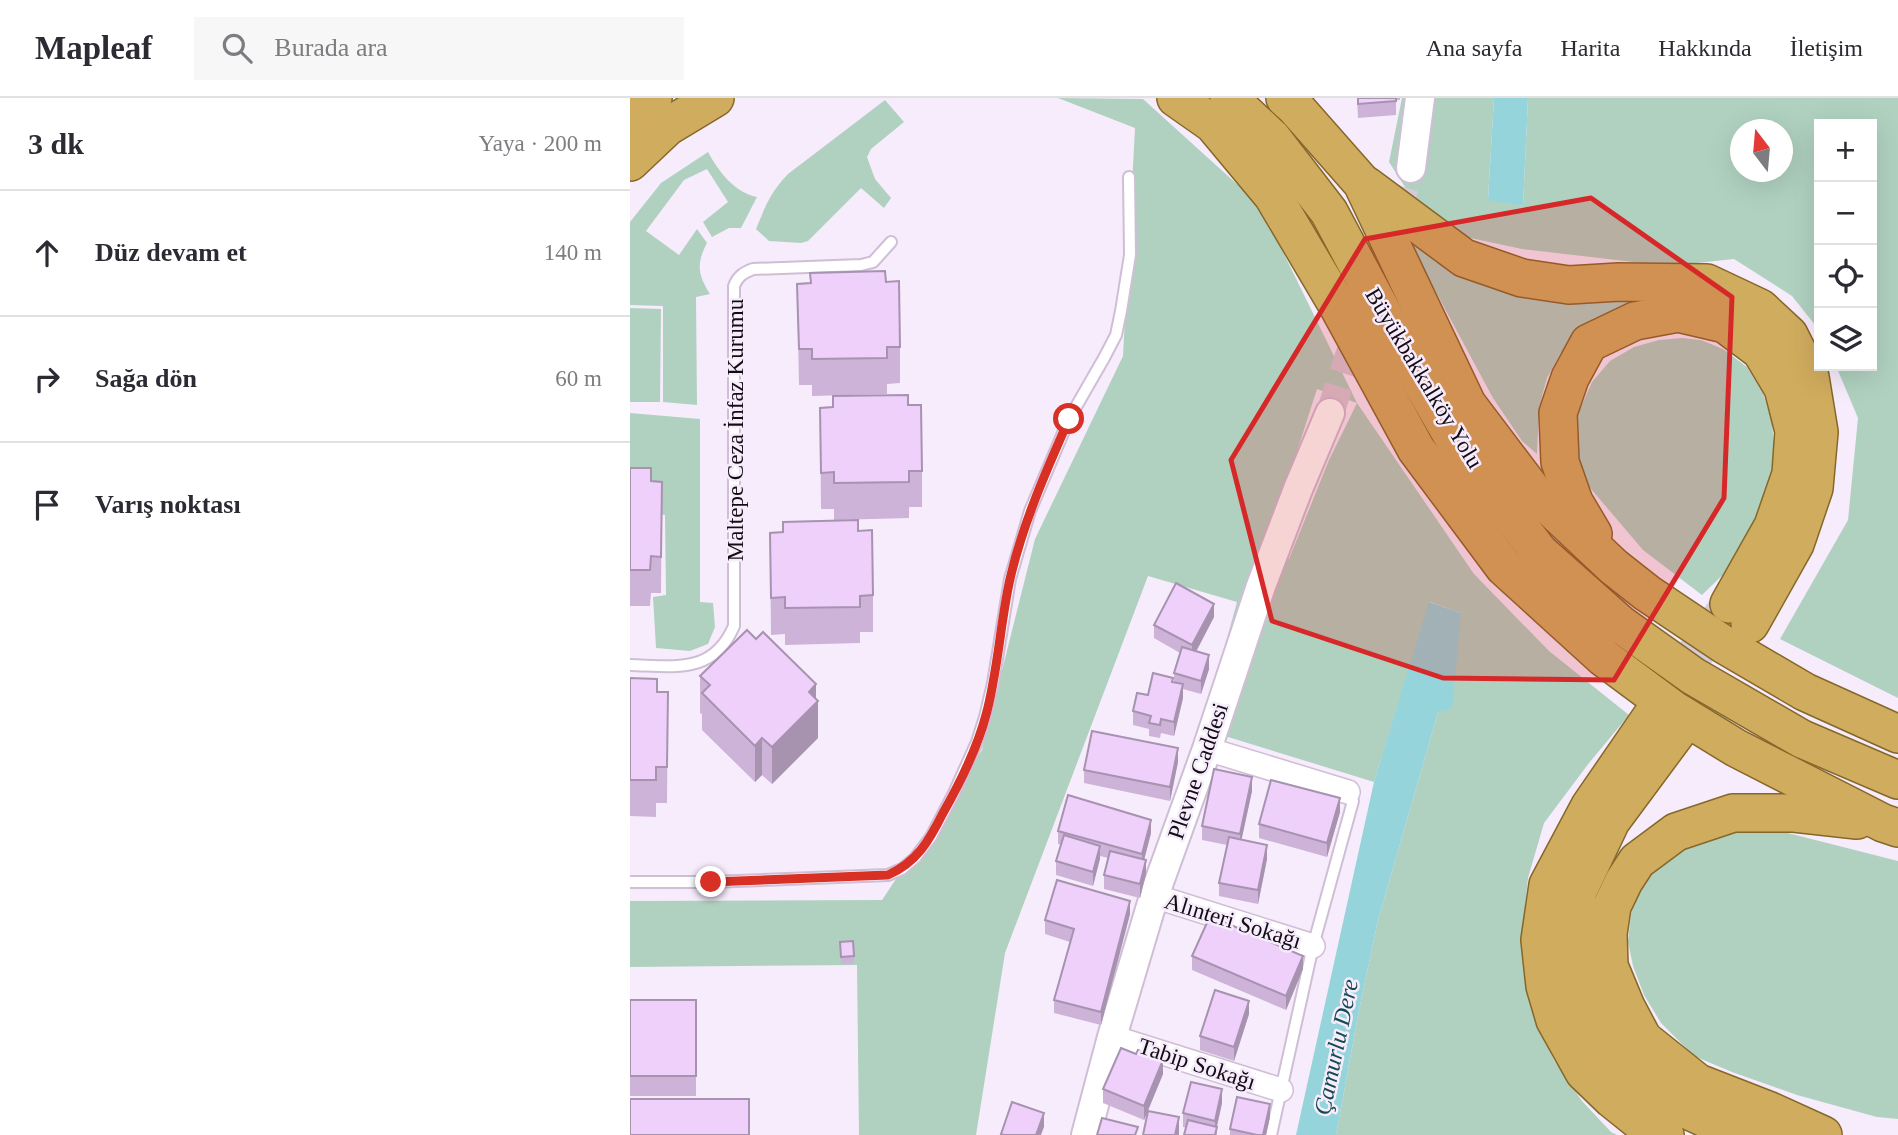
<!DOCTYPE html>
<html lang="tr">
<head>
<meta charset="utf-8">
<style>
	body { margin:0; font-family:"Times New Roman",serif; background:#f7f7f7; color:#2b2b33 }
	.controls { position:absolute; right:21px; top:21px; display:grid; overflow:hidden; border-radius:0px; box-shadow:0 7px 28px #0002 }
	.controls button { width:63px; height:63px; display:grid; place-items:center; padding:0; border:0; border-bottom:2px solid #e1e1e2; background:#fff; color:#2b2b33; font:35px sans-serif }
	.compass { position:absolute; left:1100px; top:21px; width:63px; height:63px; border-radius:50%; background:#fff; box-shadow:0 7px 28px #0002; rotate:344deg }
	.stop { position:absolute; width:21px; height:21px; margin:-16px; border:5px solid #d93025; border-radius:50%; background:#fff }
	.stop.end { background:#d93025; border-color:#fff; box-shadow:0 2px 7px #0008 }
	.list { margin:0; padding:0; list-style:none }
	h2 { display:flex; justify-content:space-between; align-items:center; height:91px; margin:0; padding:0 28px; font-size:30px }
	h2 small { font-size:23px; font-weight:400; color:#7c7c81 }
	.list li { display:grid; grid-template-columns:46px 1fr auto; gap:21px; align-items:center; box-sizing:border-box; height:126px; padding:0 28px; border-top:2px solid #e1e1e2 }
	.list b { display:block; font-size:26px; white-space:nowrap }
	.list em { font-size:23px; font-style:normal; color:#7c7c81 }
	.icon { flex:none; width:38px; height:38px; fill:none; stroke:currentColor; stroke-width:2; stroke-linecap:round; stroke-linejoin:round }
	.map { position:relative; flex:none; width:1268px; height:1037px; overflow:hidden }
	header { display:flex; align-items:center; gap:42px; box-sizing:border-box; height:98px; padding:0 35px; background:#fff; border-bottom:2px solid #e1e1e2 }
	header strong { font-size:33px }
	nav { display:flex; gap:38px; margin-inline-start:auto; font-size:24px }
	.search { width:490px; height:63px; background:#f7f7f7; display:flex; align-items:center; gap:18px; box-sizing:border-box; padding:0 24px; border-radius:0px; color:#7c7c81; font-size:26px }
	main { display:flex }
	aside { flex:1; background:#fff }
	.map>svg:first-child { display:block }
</style>
</head>
<body>
<header>
<strong>Mapleaf</strong>
<div class="search"><svg class="icon" aria-label="search" viewBox="0 0 24 24"><circle cx="10" cy="10" r="6"/><path d="M15 15l6 6"/></svg>Burada ara</div>
<nav><a>Ana sayfa</a><a>Harita</a><a>Hakkında</a><a>İletişim</a></nav>
</header>
<main>
<aside>
<h2>3 dk<small>Yaya · 200 m</small></h2>
<ul class="list">
<li><svg class="icon" aria-label="ahead" viewBox="0 0 24 24"><path d="M12 20V5M6 11l6-6 6 6"/></svg><div><b>Düz devam et</b></div><em>140 m</em></li>
<li><svg class="icon" aria-label="right" viewBox="0 0 24 24"><path d="M7 20v-9h11M14 6l5 5-5 5"/></svg><div><b>Sağa dön</b></div><em>60 m</em></li>
<li><svg class="icon" aria-label="arrive" viewBox="0 0 24 24"><path d="M6 21V4h12l-3 4 3 4H6"/></svg><div><b>Varış noktası</b></div></li>
</ul>
</aside>
<div class="map">
<svg width="1268" height="1037" viewBox="0 0 1268 1037">
	<rect width="100%" height="100%" fill="#f7ecfc"/>
	<g fill="#b0d1c0" fill-rule="evenodd">
		<path d="M428,0l85,1 117,106 97,198 117,171 75,77 80,64 -40,48 -45,60 -16,55 -6,57 12,82 20,43 28,41 29,31 6,3h-281l23,-125 19,-90 60,-208 23,-99 -31,-11 -56,180 -172,-53 35,-127 -89,-26 -143,377 -29,182h-117l-2,-170 -227,2v-66l252,-1 100,-150 53,-211 88,-183 12,-228zM687,291l40,14 -28,57 -40,99 -22,-14z"/>
		<path d="M772,0h92l-6,101 35,7 5,-108h370v600l-118,-59 68,-119 10,-102 -22,-52h36v-242h-53v206l-27,-34 -58,-37 -66,7 -146,-17 -61,-13 -49,-38 -23,-36zM1111,32h42v42h-42z"/>
		<path d="M255,2l19,22 -33,27 -4,8 8,22 16,19 -7,10 -23,-20 -53,53 -7,2 -32,-2 -13,-12c10,-24 14,-36 32,-55z"/>
		<path d="M78,54c11,20 26,40 49,45l-16,31h-12l-17,9 -9,-15 25,-20 -21,-33 -23,11 -38,51 33,24 18,-26 10,14c-11,21 -9,32 3,51l-14,3 1,108 -34,-3v-96l-33,-1v-83l31,-39z"/>
		<path d="M779,144l64,38 177,20 -74,36 -16,18 -13,24 -8,29 -2,47 -15,-13 -29,-43z"/>
		<path d="M0,210l31,1 -1,93h-30z"/>
		<path d="M1052,240l19,2 22,9 24,18 16,26 9,30 3,33 -7,41 -31,64 -35,34 -59,-45 -57,-67 -11,-38 2,-29 15,-34 18,-21 24,-14 25,-7z"/>
		<path d="M0,315l70,6v183l13,1 2,24 -7,17 -18,7 -34,-3 -3,-51 13,-2 -1,-80 -11,-2 -24,-12z"/>
		<path d="M1138,730l130,33v258l-21,-2 -80,-22 -65,-23 -38,-16 -33,-33 -17,-28 -11,-29 -5,-24 3,-28 8,-25 15,-22 28,-20 40,-18z"/>
	</g>
	<g fill="#94d4da">
		<path d="M864,0h34l-5,108 -35,-6z"/>
		<path d="M799,504l32,11 -9,95 -14,4 -60,208 -19,90 -23,125h-40l78,-353z"/>
	</g>
	<g fill="none" stroke-linecap="round" stroke-linejoin="round">
		<path stroke="#d5cbd9" stroke-width="28" stroke-dasharray="28 14" stroke-linecap="butt" d="M700,315l81,-245"/>
		<path stroke="#d5cbd9" stroke-width="37" stroke-dasharray="37 18" stroke-linecap="butt" d="M1024,615l73,-105"/>
		<g stroke="#cfbed6" stroke-width="14">
			<g id="service">
				<path d="M0,567c44,1 83,10 104,-39v-340c4,-10 9,-13 19,-17l108,-4 12,-3 18,-20"/>
				<path d="M0,784h81l177,-7 14,-6 13,-11 16,-21 23,-44 23,-51 8,-25 8,-34 17,-104 20,-68 39,-92 35,-61 12,-23 5,-24 9,-56 -1,-78"/>
				<path d="M641,1037l42,-189 40,-145 -5,-9"/>
			</g>
		</g>
		<g stroke="#cfbed6" stroke-width="26">
			<g id="minor">
				<path d="M577,651l141,43"/>
				<path d="M524,798l159,50"/>
				<path d="M482,939l169,53"/>
			</g>
		</g>
		<g stroke="#cfbed6" stroke-width="32">
			<g id="tertiary">
				<path d="M781,70l9,-70"/>
				<path d="M456,1037l26,-98 42,-141 53,-147 54,-163 37,-97 32,-76"/>
			</g>
		</g>
		<g stroke="#86672a" stroke-width="40">
			<g id="trunk">
				<path d="M546,0l37,26 60,72 65,110 78,143 88,118 100,91 70,52 62,38 147,75 15,5"/>
				<path d="M599,0l43,40 57,74 72,135 56,97 82,108 81,72 73,52 109,63 96,41"/>
				<path d="M655,0l10,9 67,76 105,221 65,86 82,77 33,26 76,51 82,48 93,42"/>
				<path d="M0,22l23,-22"/>
				<path d="M0,64l37,-35 48,-29"/>
				<path d="M737,88l97,72 58,20 47,7 50,-3 88,1 53,25 29,27 21,42 9,55 -5,56 -19,56 -45,80"/>
				<path d="M963,436l-19,-32 -14,-40 -2,-49 12,-35 19,-35 46,-22 43,-8 47,11 36,27 22,37 11,43 -3,43 -18,52 -44,78"/>
				<path d="M1024,615l-64,93 -42,79 -8,55 5,46 10,34 29,52 28,27 35,28 18,8"/>
				<path d="M1050,630l-69,93 -34,72 -3,69 15,47 27,52 48,38 43,20 70,10"/>
				<path d="M1193,1037l-53,-24 -72,-28 -55,-44 -17,-32 -17,-41 -1,-32 4,-28 12,-25 13,-20 39,-29 57,-19h61l63,7"/>
			</g>
		</g>
		<use href="#service" stroke="#fff" stroke-width="10"/>
		<use href="#minor" stroke="#fff" stroke-width="23"/>
		<use href="#tertiary" stroke="#fff" stroke-width="28"/>
		<use href="#trunk" stroke="#d0ac5e" stroke-width="37"/>
	</g>
	<g fill="#cdb3d8">
		<path d="M727,0h43v2h-4v15l-38,3z"/>
		<path d="M256,184l14,65v36l-13,1v10l-75,2v-11h-13l-2,-101z"/>
		<path d="M278,307l14,66v36h-13v11l-75,2v-11h-13l-1,-101z"/>
		<path d="M0,370l21,13 11,1 -1,111h-10l-1,13h-20z"/>
		<path d="M228,433l15,64v37h-13v11l-75,2v-11l-14,1 -1,-102z"/>
		<path d="M584,519l-18,35 13,17 -8,25 -18,-5v9l-9,38 -13,-3 -1,5 -11,-2v-7l-16,-4v-14l15,-16 26,-13v-9l6,-20 -26,-15v-13z"/>
		<path d="M70,578l116,24 2,38 -46,46 -10,-9 -7,7 -53,-52v-16l-2,-1z"/>
		<path d="M0,580l27,14h11l-1,111h-11v14l-26,-1z"/>
		<path d="M548,664l-8,39 -86,-18v-13z"/>
		<path d="M622,693l-11,49 26,19 -9,45 -39,-8v-13l8,-38 -25,-5v-14z"/>
		<path d="M710,714l-13,45 -68,-19v-14z"/>
		<path d="M428,733l93,2 -7,27 2,14 -6,24 -36,-9v-14l4,-17 -8,-2 -7,30 -37,-11v-14l5,-16 -3,-1z"/>
		<path d="M500,816l-29,111 -47,-12v-13l16,-58 -25,-8v-14z"/>
		<path d="M223,843l1,22 -13,1 -1,-22z"/>
		<path d="M562,858l111,13 -17,41 -94,-40z"/>
		<rect x="0" y="902" width="66" height="96"/>
		<path d="M619,916l-15,47 -34,-11v-14z"/>
		<path d="M533,976l-19,46 -41,-17v-14z"/>
		<path d="M592,1005l-5,24v8l-34,-8v-14z"/>
		<path d="M640,1019l-4,18h-36v-6z"/>
	</g>
	<g fill="#a792b0">
		<path d="M584,506v13l-22,42v-14z"/>
		<path d="M579,557v14l-8,25v-13z"/>
		<path d="M186,586v19l2,-2v37l-46,46v-37l37,-55z"/>
		<path d="M553,586v14l-9,38v-14z"/>
		<path d="M132,640v37l-7,7v-36z"/>
		<path d="M548,650v14l-8,39v-14z"/>
		<path d="M622,679v14l-12,56v-13z"/>
		<path d="M710,700v14l-13,45v-14z"/>
		<path d="M521,722v13l-9,35v-14z"/>
		<path d="M637,747v14l-9,45v-14z"/>
		<path d="M470,748v13l-7,27v-14z"/>
		<path d="M516,762v14l-6,24v-14z"/>
		<path d="M500,803v13l-29,111v-13z"/>
		<path d="M673,858v13l-17,41v-14z"/>
		<path d="M619,903v13l-15,47v-14z"/>
		<path d="M533,962v14l-19,46v-14z"/>
		<path d="M592,991v14l-7,31v-13z"/>
		<path d="M640,1006v13l-4,18h-3z"/>
		<path d="M414,1015v14l-3,8h-5z"/>
		<path d="M549,1019v18h-4z"/>
	</g>
	<g fill="#eed0fb" stroke="#a792b0" stroke-width="2">
		<path d="M728,0h38v3l-38,3z"/>
		<path d="M255,173l1,11 13,-1 1,66h-13v11l-75,1v-10h-13l-2,-65 14,-1 -1,-10z"/>
		<path d="M278,297v10h13l1,66h-13v11l-75,1v-11l-13,1 -1,-65 13,-1v-11z"/>
		<path d="M0,370h21v13l11,1 -1,75 -10,-1 -1,14h-20z"/>
		<path d="M228,422v11l14,-1 1,65 -13,1v11l-75,1v-11l-14,1 -1,-65 13,-1v-10z"/>
		<path d="M546,485l38,21 -22,41 -38,-20z"/>
		<path d="M117,532l9,9 7,-7 53,52 -7,8 9,9 -46,46 -10,-9 -7,8 -53,-53 8,-8 -10,-9z"/>
		<path d="M552,549l27,8 -8,26 -27,-8z"/>
		<path d="M523,575l20,5 -1,4 11,2 -9,38 -13,-3 -1,6 -11,-2 2,-7 -18,-5 4,-18 11,2z"/>
		<path d="M0,580l27,1v13h11l-1,75h-11v13h-26z"/>
		<path d="M462,633l86,17 -8,39 -86,-17z"/>
		<path d="M584,671l38,8 -12,57 -38,-8z"/>
		<path d="M641,682l69,18 -13,45 -68,-19z"/>
		<path d="M438,697l83,25 -9,34 -84,-23z"/>
		<path d="M434,737l36,11 -7,26 -37,-11z"/>
		<path d="M599,739l38,8 -9,45 -39,-7z"/>
		<path d="M480,753l36,9 -6,24 -36,-9z"/>
		<path d="M427,782l73,21 -29,111 -47,-12 20,-71 -29,-9z"/>
		<path d="M580,818l93,40 -17,40 -94,-40z"/>
		<path d="M223,843l1,15 -13,1 -1,-15z"/>
		<path d="M585,892l34,11 -15,46 -34,-11z"/>
		<rect x="0" y="902" width="66" height="76"/>
		<path d="M491,950l15,6 2,-4 25,10 -19,46 -41,-17z"/>
		<path d="M561,984l31,7 -7,32 -32,-8z"/>
		<path d="M607,999l33,7 -7,31h-6l-27,-6z"/>
		<rect x="0" y="1001" width="119" height="36"/>
		<path d="M382,1004l32,11 -8,22h-32l-3,-1z"/>
		<path d="M518,1013l31,6 -4,18h-32z"/>
		<path d="M472,1020l36,9 -3,8h-38z"/>
		<path d="M558,1022l29,7 -2,8h-31z"/>
	</g>
	<g fill="none" stroke-linecap="round" stroke-linejoin="round">
		<path stroke="#d93025" stroke-width="9" d="M81,784l177,-7c29,-13 41,-34 55,-62 17,-30 34,-64 43,-98 12,-44 14,-91 24,-136 13,-56 36,-108 59,-160"/>
	</g>
	<path fill="#d62828" fill-opacity="0.2" stroke="#d62828" stroke-width="5" stroke-linejoin="round" d="M961,100l141,99 -8,201 -110,182 -171,-2 -171,-57 -41,-161 134,-221z"/>
	<g text-anchor="middle" dominant-baseline="central" stroke-width="5" stroke-linejoin="round" paint-order="stroke">
		<g font-size="23" fill="#120d15" stroke="#f7ecfc">
			<text transform="translate(794 280) rotate(59)">Büyükbakkalköy Yolu</text>
			<text transform="translate(105 332) rotate(-90)">Maltepe Ceza İnfaz Kurumu</text>
			<text transform="translate(568 673) rotate(-71)">Plevne Caddesi</text>
			<text transform="translate(603 823) rotate(17)">Alınteri Sokağı</text>
			<text transform="translate(567 966) rotate(18)">Tabip Sokağı</text>
		</g>
		<g font-size="24" font-style="italic" fill="#134b50" stroke="#f7ecfc">
			<text transform="translate(706 949) rotate(-78)">Çamurlu Dere</text>
		</g>
	</g>
</svg>
<div class="controls">
<button>+</button>
<button>−</button>
<button><svg class="icon" aria-label="locate" viewBox="0 0 24 24"><circle cx="12" cy="12" r="6"/><path d="M12 2v4M12 18v4M2 12h4M18 12h4"/></svg></button>
<button><svg class="icon" aria-label="layers" viewBox="0 0 24 24"><path d="M12 4l9 5-9 5-9-5zM3 14l9 5 9-5"/></svg></button>
</div>
<svg class="compass" viewBox="-18 -18 36 36"><path d="M0-13l5 13h-10z" fill="#e53935"/><path d="M0 13l5-13h-10z" fill="#7c7c81"/></svg>
<div class="stop" style="left:439px;top:321px"></div>
<div class="stop end" style="left:81px;top:784px"></div>
</div>
</main>
</body>
</html>
